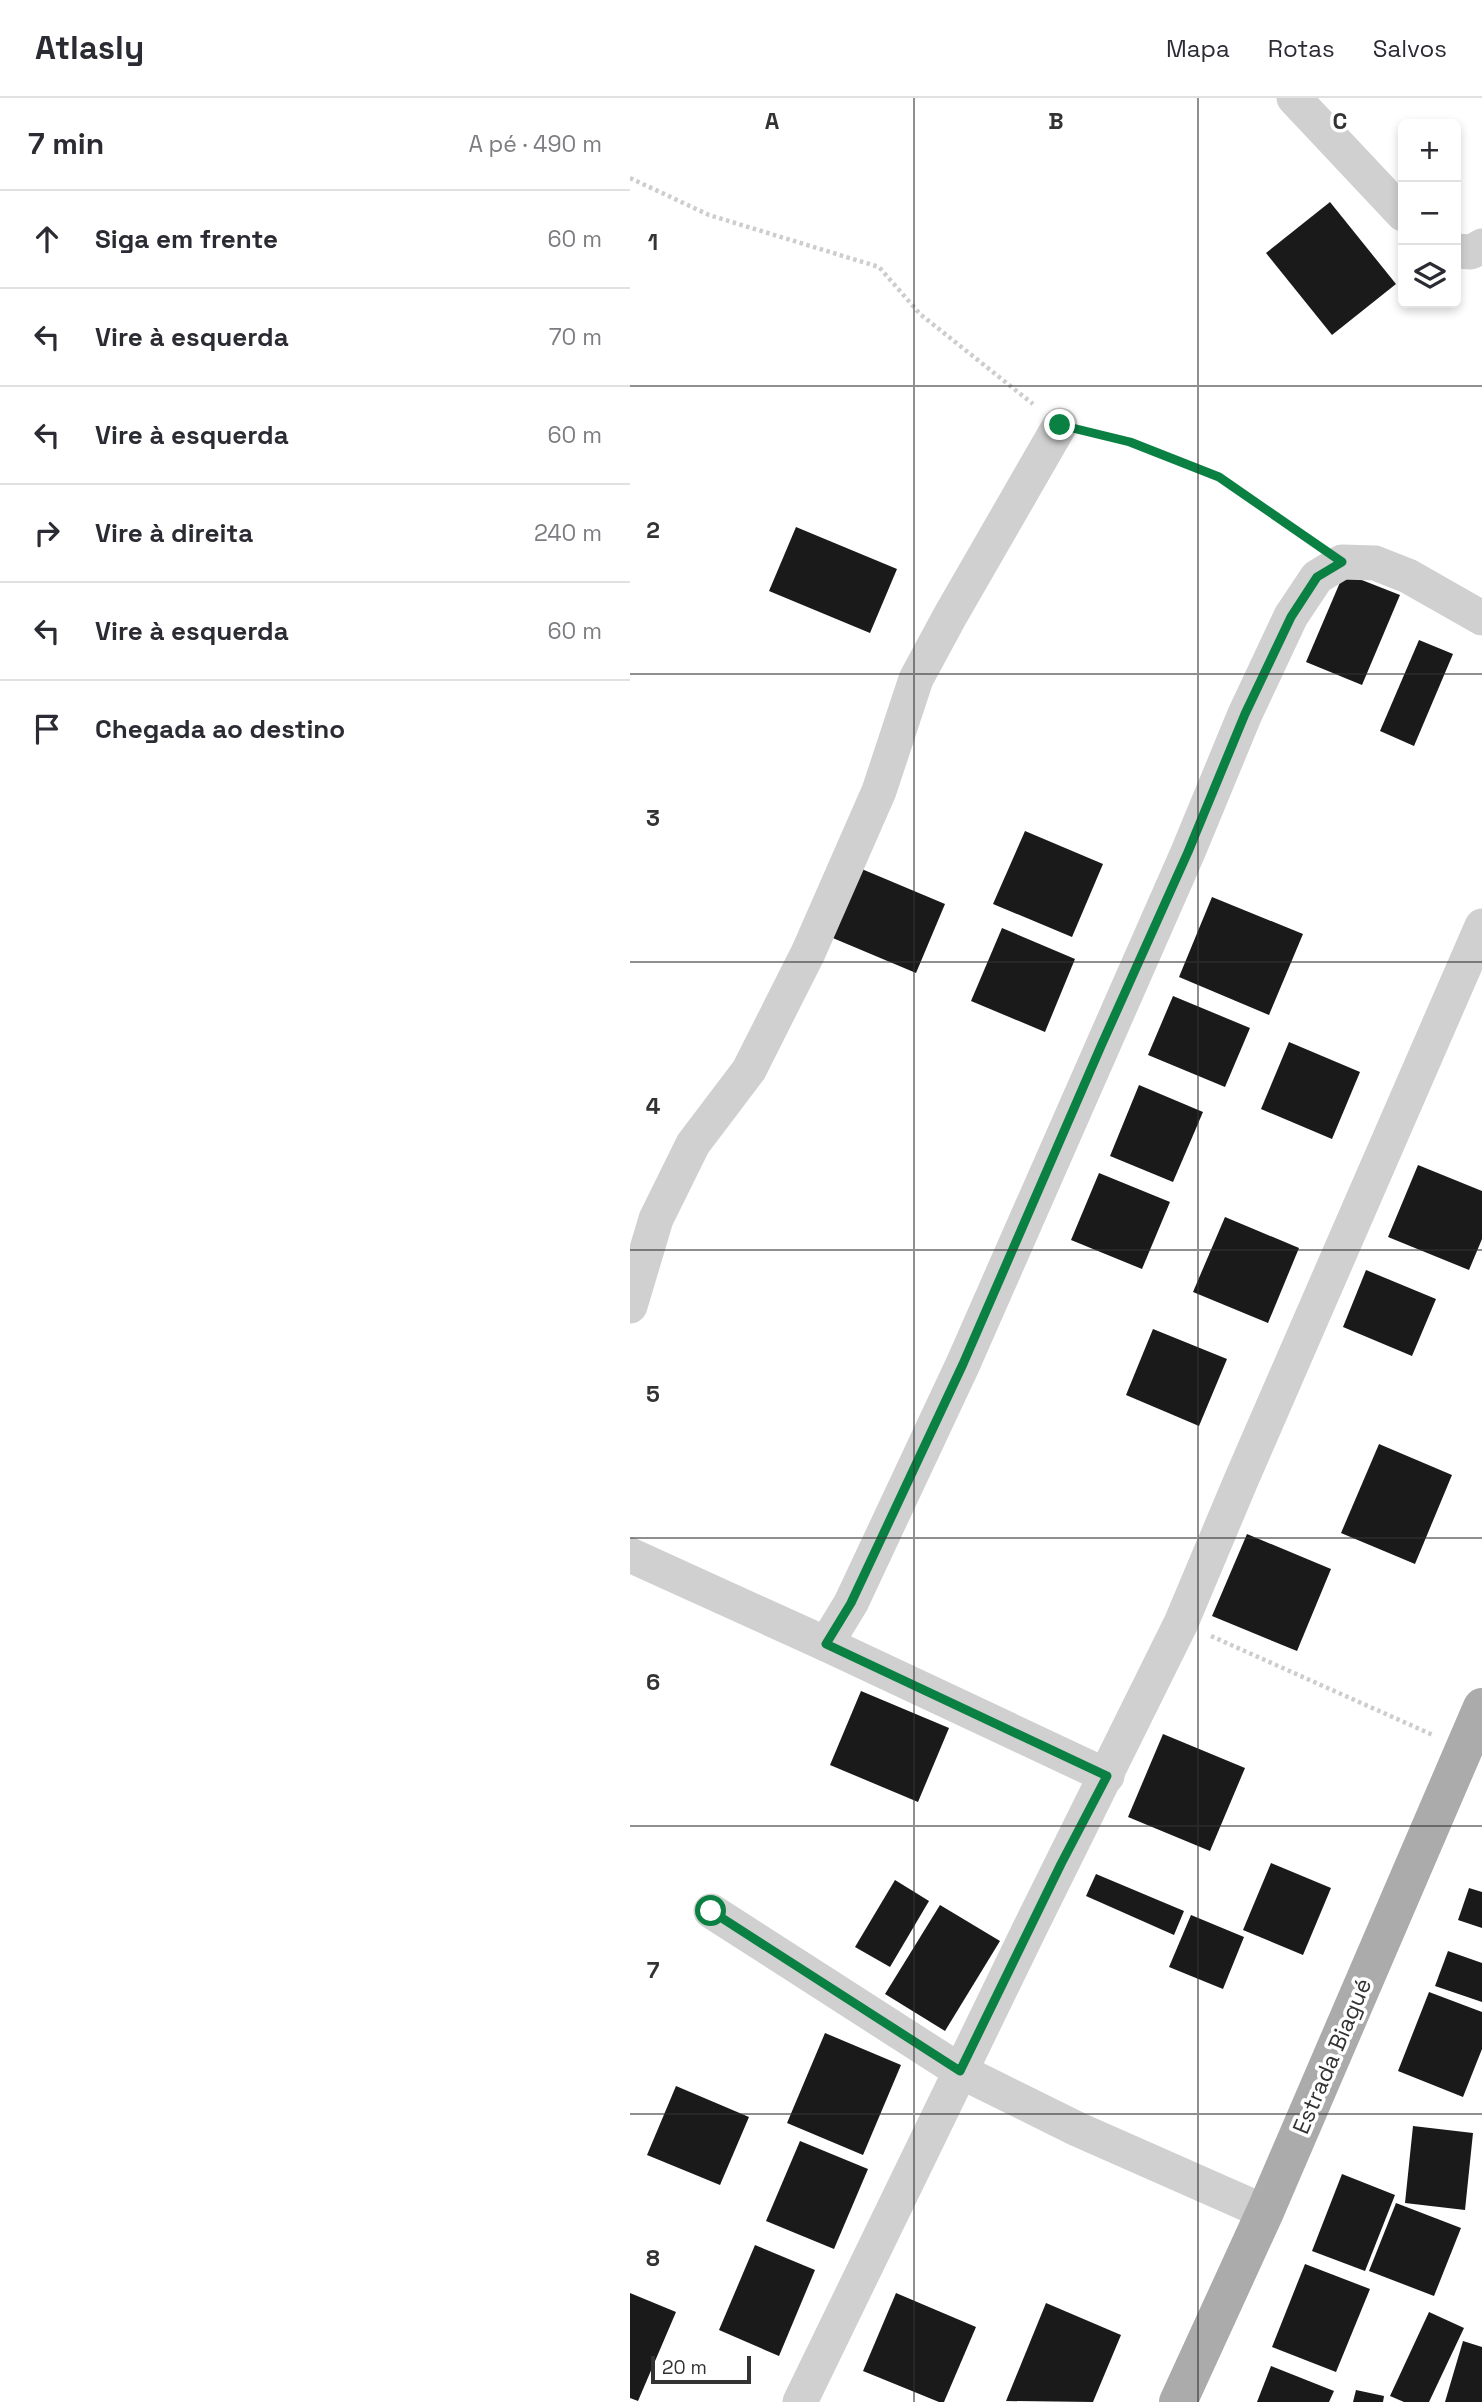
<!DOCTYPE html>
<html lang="pt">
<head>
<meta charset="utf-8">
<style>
	body { margin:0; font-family:"Space Grotesk",sans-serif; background:#f7f7f7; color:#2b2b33 }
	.controls { position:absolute; right:21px; top:21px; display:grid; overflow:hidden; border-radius:10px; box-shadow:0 4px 10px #0003 }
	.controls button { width:63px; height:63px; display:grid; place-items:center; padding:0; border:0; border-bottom:2px solid #e1e1e2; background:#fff; color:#2b2b33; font:35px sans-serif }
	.scale { position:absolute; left:21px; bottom:18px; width:100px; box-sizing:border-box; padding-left:7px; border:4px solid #333; border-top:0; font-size:19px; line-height:24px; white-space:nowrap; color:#333; -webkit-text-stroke:5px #fff; paint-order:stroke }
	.stop { position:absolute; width:21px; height:21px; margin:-16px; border:5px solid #0b8043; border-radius:50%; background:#fff }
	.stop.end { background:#0b8043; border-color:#fff; box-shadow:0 2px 7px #0008 }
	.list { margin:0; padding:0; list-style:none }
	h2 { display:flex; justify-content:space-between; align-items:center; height:91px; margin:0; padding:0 28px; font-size:30px }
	h2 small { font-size:23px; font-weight:400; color:#7c7c81 }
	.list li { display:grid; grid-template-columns:46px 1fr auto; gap:21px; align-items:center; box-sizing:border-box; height:98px; padding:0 28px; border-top:2px solid #e1e1e2 }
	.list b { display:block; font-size:26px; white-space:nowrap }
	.list em { font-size:23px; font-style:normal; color:#7c7c81 }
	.icon { flex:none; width:38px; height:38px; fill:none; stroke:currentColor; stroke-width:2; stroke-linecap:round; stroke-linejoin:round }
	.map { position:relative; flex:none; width:852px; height:2304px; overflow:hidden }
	header { display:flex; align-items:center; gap:42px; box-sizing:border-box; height:98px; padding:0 35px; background:#fff; border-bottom:2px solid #e1e1e2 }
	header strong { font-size:33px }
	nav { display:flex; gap:38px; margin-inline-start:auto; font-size:24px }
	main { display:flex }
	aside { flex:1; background:#fff }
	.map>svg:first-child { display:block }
</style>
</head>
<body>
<header>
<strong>Atlasly</strong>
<nav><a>Mapa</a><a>Rotas</a><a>Salvos</a></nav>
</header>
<main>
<aside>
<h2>7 min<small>A pé · 490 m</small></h2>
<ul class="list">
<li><svg class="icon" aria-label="ahead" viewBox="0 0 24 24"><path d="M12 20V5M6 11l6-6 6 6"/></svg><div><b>Siga em frente</b></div><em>60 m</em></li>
<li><svg class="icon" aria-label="left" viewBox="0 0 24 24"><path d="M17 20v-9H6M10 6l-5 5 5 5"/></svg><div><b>Vire à esquerda</b></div><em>70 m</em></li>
<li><svg class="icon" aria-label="left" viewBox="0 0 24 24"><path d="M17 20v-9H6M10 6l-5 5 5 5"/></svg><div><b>Vire à esquerda</b></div><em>60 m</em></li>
<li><svg class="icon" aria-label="right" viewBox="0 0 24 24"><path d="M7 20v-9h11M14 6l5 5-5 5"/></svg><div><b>Vire à direita</b></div><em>240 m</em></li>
<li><svg class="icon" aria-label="left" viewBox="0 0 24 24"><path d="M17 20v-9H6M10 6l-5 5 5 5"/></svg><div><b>Vire à esquerda</b></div><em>60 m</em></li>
<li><svg class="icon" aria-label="arrive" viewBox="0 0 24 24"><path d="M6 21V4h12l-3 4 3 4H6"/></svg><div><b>Chegada ao destino</b></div></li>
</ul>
</aside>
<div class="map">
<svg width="852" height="2304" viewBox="0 0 852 2304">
	<rect width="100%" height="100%" fill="#fff"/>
	<g fill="#1a1a1a">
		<path d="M700,104l66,82 -64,51 -66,-82z"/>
		<path d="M166,429l101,42 -27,64 -101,-42z"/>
		<path d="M714,475l56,22 -38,90 -56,-23z"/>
		<path d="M789,542l34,14 -39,92 -34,-15z"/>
		<path d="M395,733l78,33 -31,73 -79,-33z"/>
		<path d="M227,769l88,37 -29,69 -88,-37z"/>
		<path d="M582,799l91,37 -34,81 -90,-38z"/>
		<path d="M372,830l73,31 -30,73 -74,-31z"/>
		<path d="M543,898l77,32 -25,59 -77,-32z"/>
		<path d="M659,944l71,30 -28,67 -71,-30z"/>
		<path d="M509,987l64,27 -30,70 -63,-26z"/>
		<path d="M788,1067l64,26v48l-13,31 -81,-33z"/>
		<path d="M469,1075l71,29 -28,67 -71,-29z"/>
		<path d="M595,1119l74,31 -31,75 -75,-31z"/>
		<path d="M736,1172l70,29 -24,57 -69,-29z"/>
		<path d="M523,1231l74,30 -28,67 -73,-31z"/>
		<path d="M749,1346l73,31 -37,89 -74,-31z"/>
		<path d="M617,1436l84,35 -34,82 -85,-35z"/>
		<path d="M231,1593l88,37 -31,74 -88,-37z"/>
		<path d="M533,1636l82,34 -35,83 -82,-34z"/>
		<path d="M641,1765l60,25 -28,67 -60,-25z"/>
		<path d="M466,1776l88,37 -10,24 -88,-39z"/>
		<path d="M265,1782l34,21 -39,66 -35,-20z"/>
		<path d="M839,1790l13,4v36l-24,-8z"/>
		<path d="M310,1807l60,36 -55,90 -60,-37z"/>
		<path d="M561,1817l53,22 -21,52 -54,-22z"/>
		<path d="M818,1853l34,12v39l-47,-16z"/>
		<path d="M799,1894l53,20v37l-19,48 -65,-26z"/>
		<path d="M195,1935l76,32 -38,90 -76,-32z"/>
		<path d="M46,1988l73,31 -29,68 -73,-30z"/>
		<path d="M783,2028l60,7 -8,77 -60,-7z"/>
		<path d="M170,2043l68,28 -34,80 -68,-28z"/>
		<path d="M712,2076l53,21 -30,76 -53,-20z"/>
		<path d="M766,2105l65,25 -27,68 -65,-25z"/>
		<path d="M125,2147l60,25 -36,86 -60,-26z"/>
		<path d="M675,2166l65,25 -34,83 -64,-25z"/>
		<path d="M0,2195l46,19 -38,89 -8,-3z"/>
		<path d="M266,2195l80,34 -32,75h-5l-76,-31z"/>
		<path d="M416,2205l75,32 -28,67 -87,-1z"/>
		<path d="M799,2214l35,16 -35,74h-25l-14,-6z"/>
		<path d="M833,2243l19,6v55h-37z"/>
		<path d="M641,2268l63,25 -5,11h-72z"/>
		<path d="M726,2292l28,6 -1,6h-30z"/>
	</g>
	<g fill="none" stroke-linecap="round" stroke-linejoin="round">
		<g stroke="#cdcdcd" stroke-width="4.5" stroke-dasharray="3.5 3.5" stroke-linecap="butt">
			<path d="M0,80l79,37 170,52 41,47 113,90"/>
			<path d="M463,335l37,9 89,35 93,64"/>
			<path d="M581,1538l222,99"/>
		</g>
		<g stroke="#d0d0d0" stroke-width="35">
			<path d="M664,0l109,116"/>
			<path d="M826,153l15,1 11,-6"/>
			<path d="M0,1208l26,-87 37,-75 56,-74 59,-117 71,-162 37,-112 34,-63 110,-191"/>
			<path d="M0,1457l196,89 281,132"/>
			<path d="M196,1546l25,-41 112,-239 225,-512 57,-138 46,-98 26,-39 25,-15 33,1 33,13 74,42"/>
			<path d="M81,1813l249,160 117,58 188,83"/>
			<path d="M170,2304l231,-476 150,-303 61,-145 240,-552"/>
		</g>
		<path stroke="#ababab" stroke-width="38" d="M548,2304l87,-190 217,-505"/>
	</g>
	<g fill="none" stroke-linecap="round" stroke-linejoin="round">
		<path stroke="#0b8043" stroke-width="9" d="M81,1813l249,160 101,-207 46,-88 -281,-132 25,-41 112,-239 138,-318 87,-194 57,-138 46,-97 26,-40 25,-15 -123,-85 -89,-35 -70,-17"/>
	</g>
	<path fill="none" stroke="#333" stroke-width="2" stroke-opacity="0.55" d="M284,0v2304M568,0v2304M0,288h852M0,576h852M0,864h852M0,1152h852M0,1440h852M0,1728h852M0,2016h852"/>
	<g text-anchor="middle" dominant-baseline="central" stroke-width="7" stroke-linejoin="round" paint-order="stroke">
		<g font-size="23" fill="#333" stroke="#fff">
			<text transform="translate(702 1958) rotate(-67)">Estrada Biagué</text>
		</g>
	</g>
	<g font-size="23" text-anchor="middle" font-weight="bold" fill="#333" stroke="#fff" stroke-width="7" stroke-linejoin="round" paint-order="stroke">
		<text x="142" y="31">A</text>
		<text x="426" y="31">B</text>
		<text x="710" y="31">C</text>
		<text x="23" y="152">1</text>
		<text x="23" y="440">2</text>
		<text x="23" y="728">3</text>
		<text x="23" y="1016">4</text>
		<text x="23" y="1304">5</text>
		<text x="23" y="1592">6</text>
		<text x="23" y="1880">7</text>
		<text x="23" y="2168">8</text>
	</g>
</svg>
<div class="controls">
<button>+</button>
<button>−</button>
<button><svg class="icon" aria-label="layers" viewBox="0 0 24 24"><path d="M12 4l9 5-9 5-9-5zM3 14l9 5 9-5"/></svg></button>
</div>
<div class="scale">20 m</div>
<div class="stop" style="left:81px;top:1813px"></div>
<div class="stop end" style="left:430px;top:327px"></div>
</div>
</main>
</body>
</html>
